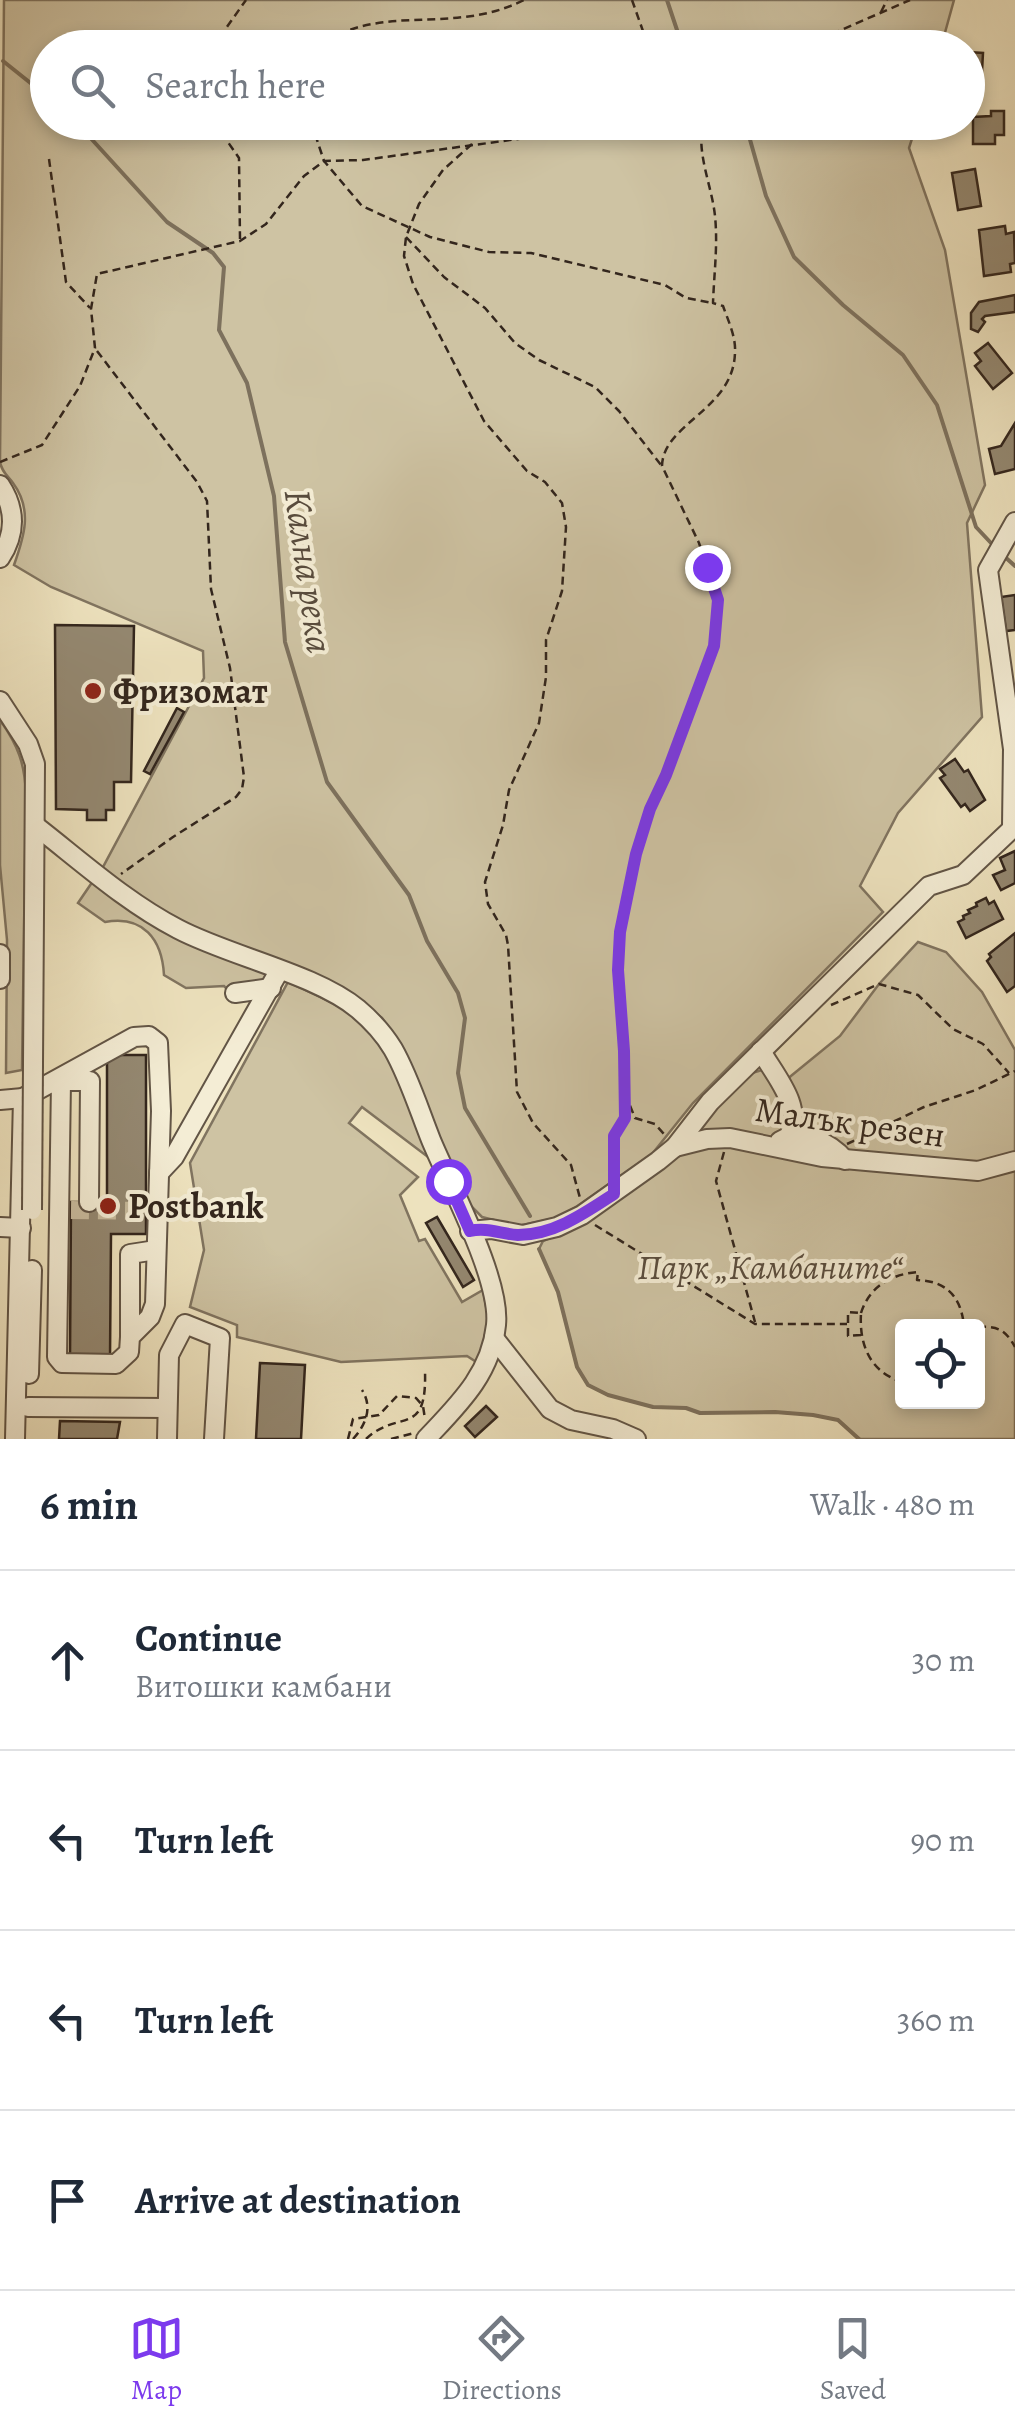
<!DOCTYPE html>
<html lang="en">
<head>
<meta charset="utf-8">
<style>
	body { margin:0; font-family:Alegreya,serif; background:#f6f6f7; color:#1f2937 }
	.controls { position:absolute; right:30px; bottom:30px; display:grid; overflow:hidden; border-radius:10px; box-shadow:0 5px 15px #0003 }
	.controls button { width:90px; height:90px; display:grid; place-items:center; padding:0; border:0; border-bottom:2px solid #e0e1e3; background:#fff; color:#1f2937; font:50px sans-serif }
	.stop { position:absolute; width:30px; height:30px; margin:-22px; border:8px solid #7c3aed; border-radius:50%; background:#fff }
	.stop.end { background:#7c3aed; border-color:#fff; box-shadow:0 2px 10px #0008 }
	.list { margin:0; padding:0; list-style:none }
	h2 { display:flex; justify-content:space-between; align-items:center; height:130px; margin:0; padding:0 40px; font-size:42px }
	h2 small { font-size:32px; font-weight:400; color:#747a83 }
	.list li { display:grid; grid-template-columns:65px 1fr auto; gap:30px; align-items:center; box-sizing:border-box; height:180px; padding:0 40px; border-top:2px solid #e0e1e3 }
	.list b { display:block; font-size:38px; white-space:nowrap }
	.list p { margin:0; font-size:32px; white-space:nowrap; color:#747a83 }
	.list em { font-size:32px; font-style:normal; color:#747a83 }
	.icon { flex:none; width:55px; height:55px; fill:none; stroke:currentColor; stroke-width:2; stroke-linecap:round; stroke-linejoin:round }
	.map { position:relative; flex:none; width:1015px; height:1439px; overflow:hidden }
	.search { position:absolute; background:#fff; box-shadow:0 5px 15px #0003; left:30px; right:30px; top:30px; height:110px; display:flex; align-items:center; gap:25px; box-sizing:border-box; padding:0 35px; border-radius:55px; color:#747a83; font-size:38px }
	.sheet { height:850px; background:#fff }
	nav { display:flex; justify-content:space-around; align-items:center; box-sizing:border-box; height:140px; border-top:2px solid #e0e1e3; background:#fff; font-size:28px; color:#747a83 }
	nav a { display:grid; justify-items:center; gap:5px }
	nav .on { color:#7c3aed }
	.map>svg:first-child { display:block }
</style>
</head>
<body>
<div class="map">
<svg width="1015" height="1439" viewBox="0 0 1015 1439">
	<rect width="100%" height="100%" fill="#eee3bf"/>
	<filter id="stains"><feTurbulence type="fractalNoise" baseFrequency=".002" numOctaves="4"/><feColorMatrix values="0 0 0 0 .2 0 0 0 0 .09 0 0 0 0 .02 0 0 0 .5 -.17"/></filter>
	<radialGradient id="worn" r=".72"><stop offset=".6" stop-color="#630" stop-opacity="0"/><stop offset="1" stop-color="#630" stop-opacity=".3"/></radialGradient>
	<g fill="#cec3a3" stroke="#807460" stroke-width="2.5" fill-rule="evenodd">
		<path d="M4,0h950l-13,47 -893,1v74l869,1 -8,25 36,102 40,235 -18,38 15,194 -84,96 -38,73 23,26 -190,191 -41,51 -76,53 -20,11 -38,8 -36,-9 -16,-16 -64,-155 -20,-28 -23,-17 -178,-74 -79,-58 102,-191 -1,-27 -152,-64 -37,-22c10,-28 19,-55 -1,-82 -6,-8 -11,-11 -13,-21z"/>
		<path d="M0,720c18,25 25,44 26,75l-4,275 -16,3 1,-133 -7,-75z"/>
		<path d="M93,881l172,91 5,12 -42,6 -4,-4 -38,2 -22,-13c-2,-36 -21,-60 -59,-53l-27,-19z"/>
		<path d="M918,942l28,10 36,40 33,58v389h-156l-21,-19 -25,-5 -38,-3 -75,1 -14,-5 -33,-1 -45,-12 -20,-10 -11,-18 -19,-75 -19,-43 4,-8 46,-20 94,-69 23,-37 46,-42 10,-3 24,10 54,-44 39,-52zM902,1326h76v76h-76z"/>
		<path d="M288,982c21,10 44,19 63,32 45,31 59,94 77,143l-66,-50 -13,16 69,54 -18,18 19,46 6,-2 37,63 21,-12 7,38 -12,35 -11,-7 -126,6 -104,-25v-12l-47,-18 14,-57 -14,-87z"/>
	</g>
	<g fill="none" stroke-linecap="round" stroke-linejoin="round">
		<g stroke="#7d715d" stroke-width="4">
			<path d="M667,0l16,48"/>
			<path d="M3,61l45,36"/>
			<path d="M76,122l91,100 46,31 11,14 -5,63 28,53 27,113 11,146 42,140 82,113 18,46 31,52 7,25 -7,55 7,35 65,108"/>
			<path d="M745,122l21,74 28,61 49,48 60,50 34,50 39,122 15,16"/>
			<path d="M1005,557l10,9"/>
			<path d="M539,1249l19,43 19,75 11,18 20,10 45,12 33,1 14,5 75,-1 38,3 25,5 21,19"/>
		</g>
	</g>
	<g fill="#948871" stroke="#33261d" stroke-width="2.5">
		<path d="M968,52l15,1 -2,37 -13,-1z"/>
		<path d="M991,111h13v24h-9v9h-22v-27l18,-1z"/>
		<path d="M975,169l6,37 -23,4 -6,-37z"/>
		<path d="M1005,226l1,8 8,-2 1,31 -5,1 1,8 -27,4 -5,-46z"/>
		<path d="M1015,295v17l-30,4 -3,3 3,3 -7,10 -7,-3v-16l8,-11z"/>
		<path d="M988,343l24,30 -19,16 -18,-23 6,-5 -6,-8z"/>
		<path d="M1015,423v46l-20,5 -6,-25 12,-3z"/>
		<path d="M1015,595v35l-9,1 -5,-34z"/>
		<path d="M55,625l79,1 -3,156h-17v28h-8v10h-19v-10l-31,-1z"/>
		<path d="M177,708l7,4 -34,62 -6,-3z"/>
		<path d="M955,759l9,13 4,-2 17,30 -15,11 -5,-7 -4,3 -21,-29 5,-3 -5,-6z"/>
		<path d="M1015,851v32l-14,7 -8,-15 12,-5 -5,-12z"/>
		<path d="M986,898l3,6 5,-3 9,18 -37,19 -8,-16 6,-3 -1,-3 7,-3 -2,-3 9,-4 -1,-3z"/>
		<path d="M1015,933v53l-8,6 -20,-31 4,-4 -2,-3z"/>
		<path d="M107,1055h39v179h-35l-1,125h-40l1,-157h36z"/>
		<path d="M437,1217l37,63 -11,7 -37,-64z"/>
		<path d="M260,1363l45,2 -4,74h-45z"/>
		<path d="M486,1406l11,11 -22,20 -10,-11z"/>
		<path d="M60,1421l60,1 -3,17h-58z"/>
	</g>
	<g fill="none" stroke-linecap="round" stroke-linejoin="round">
		<path stroke="#c9bd9f" stroke-width="18" stroke-dasharray="18 9" stroke-linecap="butt" d="M71,1210l75,1"/>
		<g stroke="#625546" stroke-width="22">
			<g id="minor">
				<path d="M0,485c16,24 16,49 0,73"/>
				<path d="M0,701l28,43 7,20 -2,300"/>
				<path d="M37,827c45,35 89,75 141,102 51,27 138,45 180,80 13,11 26,25 35,40 16,28 26,61 38,91 19,46 70,139 65,185 -5,49 -38,80 -70,114"/>
				<path d="M1012,827l1,-78 -25,-179 27,-48"/>
				<path d="M0,954v25"/>
				<path d="M235,993l36,-5"/>
				<path d="M761,1051c15,26 42,55 28,85"/>
				<path d="M0,1100l23,-2 111,-61 15,-1 9,7 3,68 -6,193 -5,13 -20,20 -1,15 -13,12 -54,-1 -5,-6 4,-276h29l-1,121"/>
				<path d="M780,1141c21,-12 50,1 65,19"/>
				<path d="M675,1147l32,-8 23,-1 92,19 156,14 37,-10"/>
				<path d="M159,1173l15,-16 105,-186"/>
				<path d="M0,1227l21,1"/>
				<path d="M470,1231l21,-2 32,6 34,-8 25,-12 76,-54 17,-14 35,-45 219,-216 34,-11 52,-49"/>
				<path d="M130,1337v-83l26,-4"/>
				<path d="M494,1338l56,71 21,11 42,9 23,10"/>
				<path d="M29,1374l3,-104"/>
				<path d="M28,1407l138,1"/>
				<path d="M15,1439l8,-341"/>
				<path d="M167,1439l2,-84 16,-31 35,14 -6,101"/>
			</g>
		</g>
		<g stroke="#33261d" stroke-width="2.5" stroke-dasharray="8 5" stroke-linecap="butt">
			<path d="M632,0l17,48"/>
			<path d="M881,12l6,-12"/>
			<path d="M212,48l34,-48"/>
			<path d="M316,48c64,-48 134,-11 208,-48"/>
			<path d="M810,48l22,-14 78,-34"/>
			<path d="M214,122l25,36 1,81"/>
			<path d="M311,122l13,39 38,45 68,31 59,15 42,1 134,32 21,13 27,5"/>
			<path d="M472,144l-29,26 -24,34 -13,33 -2,19 9,28 71,137 43,50 18,11 17,21 4,24 -4,64 -16,49v37l-7,46 -30,67 -6,35 -18,57 3,22 18,31 2,10 9,147 16,31 38,42 9,33"/>
			<path d="M49,159l17,123 24,26"/>
			<path d="M406,237l38,40 41,31 30,35 24,17 56,27 24,24 42,54"/>
			<path d="M97,351l100,131 10,19 4,88 19,79 14,109 -2,12 -6,8 -63,40 -52,37"/>
			<path d="M0,462l42,-17 38,-59 15,-38 -4,-39 6,-35 143,-33 26,-17 38,-48 20,-15 39,-1 214,-29 126,-8"/>
			<path d="M831,1005l48,-21 39,11 35,34 30,15 26,29"/>
			<path d="M626,1067l3,36 6,15 20,6 9,10"/>
			<path d="M847,1144l77,-37 52,-17 39,-19"/>
			<path d="M724,1152l-8,29 39,141"/>
			<path d="M614,1176v-40l11,-17 -1,-68 -6,-81 2,-37 15,-78 79,-209 4,-46 -19,-57 -37,-77c1,-43 72,-56 73,-114 1,-15 -7,-32 -12,-46l-10,-3c1,-29 5,-58 2,-87 -3,-30 -19,-63 -12,-93"/>
			<path d="M595,1225l160,99h92"/>
			<path d="M861,1313c8,-26 30,-39 57,-41l-1,8c30,1 44,17 47,46"/>
			<path d="M978,1327c19,-1 27,2 37,20"/>
			<path d="M861,1335l-13,1v-24l13,1c-2,32 9,59 41,69"/>
			<path d="M348,1439l5,-20 26,-4 18,-19 19,2 7,8 2,13"/>
			<path d="M353,1439c13,-14 20,-32 9,-49"/>
			<path d="M366,1439c33,-31 61,0 59,-68"/>
			<path d="M391,1439l23,-6"/>
		</g>
		<use href="#minor" stroke="#f4edd5" stroke-width="18"/>
		<g stroke="#625546" stroke-width="22" stroke-linecap="butt">
			<path id="minor-bridge" d="M32,1210l1,-146"/>
		</g>
		<use href="#minor-bridge" stroke="#f4edd5" stroke-width="18"/>
	</g>
	<g fill="none" stroke-linecap="round" stroke-linejoin="round">
		<path stroke="#7c3aed" stroke-width="12" d="M448,1181l22,50c17,-4 31,3 48,4 36,0 67,-22 96,-41v-58l11,-18 -1,-67 -6,-81 2,-38 16,-78 14,-45 16,-34 48,-129 4,-46 -11,-33"/>
	</g>
	<g fill="#8f2418" stroke="#f4edd5" stroke-width="4">
		<circle cx="93" cy="691" r="10"/>
		<circle cx="108" cy="1206" r="10"/>
	</g>
	<g text-anchor="middle" dominant-baseline="central" stroke-width="8" stroke-linejoin="round" paint-order="stroke">
		<g font-size="35" font-weight="bold" fill="#33261d" stroke="#f4edd5" text-anchor="start">
			<text x="113" y="691">Фризомат</text>
			<text x="128" y="1206">Postbank</text>
		</g>
		<g font-size="35" fill="#33261d" stroke="#f4edd5">
			<text transform="translate(850 1122) rotate(8)">Малък резен</text>
		</g>
		<g font-size="35" font-style="italic" fill="#5a4d3e" stroke="#f4edd5">
			<text x="770" y="1267">Парк „Камбаните“</text>
		</g>
		<g font-size="38" font-style="italic" fill="#584c3d" stroke="#f4edd5">
			<text transform="translate(309 571) rotate(82)">Кална река</text>
		</g>
	</g>
	<rect width="100%" height="100%" filter="url(#stains)"/>
	<rect width="100%" height="100%" fill="url(#worn)"/>
</svg>
<div class="controls">
<button><svg class="icon" aria-label="locate" viewBox="0 0 24 24"><circle cx="12" cy="12" r="6"/><path d="M12 2v4M12 18v4M2 12h4M18 12h4"/></svg></button>
</div>
<div class="stop" style="left:448px;top:1181px"></div>
<div class="stop end" style="left:707px;top:567px"></div>
<div class="search"><svg class="icon" aria-label="search" viewBox="0 0 24 24"><circle cx="10" cy="10" r="6"/><path d="M15 15l6 6"/></svg>Search here</div>
</div>
<section class="sheet">
<h2>6 min<small>Walk · 480 m</small></h2>
<ul class="list">
<li><svg class="icon" aria-label="ahead" viewBox="0 0 24 24"><path d="M12 20V5M6 11l6-6 6 6"/></svg><div><b>Continue</b><p>Витошки камбани</p></div><em>30 m</em></li>
<li><svg class="icon" aria-label="left" viewBox="0 0 24 24"><path d="M17 20v-9H6M10 6l-5 5 5 5"/></svg><div><b>Turn left</b></div><em>90 m</em></li>
<li><svg class="icon" aria-label="left" viewBox="0 0 24 24"><path d="M17 20v-9H6M10 6l-5 5 5 5"/></svg><div><b>Turn left</b></div><em>360 m</em></li>
<li><svg class="icon" aria-label="arrive" viewBox="0 0 24 24"><path d="M6 21V4h12l-3 4 3 4H6"/></svg><div><b>Arrive at destination</b></div></li>
</ul>
</section>
<nav>
<a class="on"><svg class="icon" aria-label="map" viewBox="0 0 24 24"><path d="M3 6l6-2 6 2 6-2v14l-6 2-6-2-6 2zM9 4v14M15 6v14"/></svg>Map</a>
<a><svg class="icon" aria-label="directions" viewBox="0 0 24 24"><path d="M12 3l9 9-9 9-9-9zM9 14v-3h6M13 9l2 2-2 2"/></svg>Directions</a>
<a><svg class="icon" aria-label="saved" viewBox="0 0 24 24"><path d="M7 4h10v16l-5-4-5 4z"/></svg>Saved</a>
</nav>
</body>
</html>
